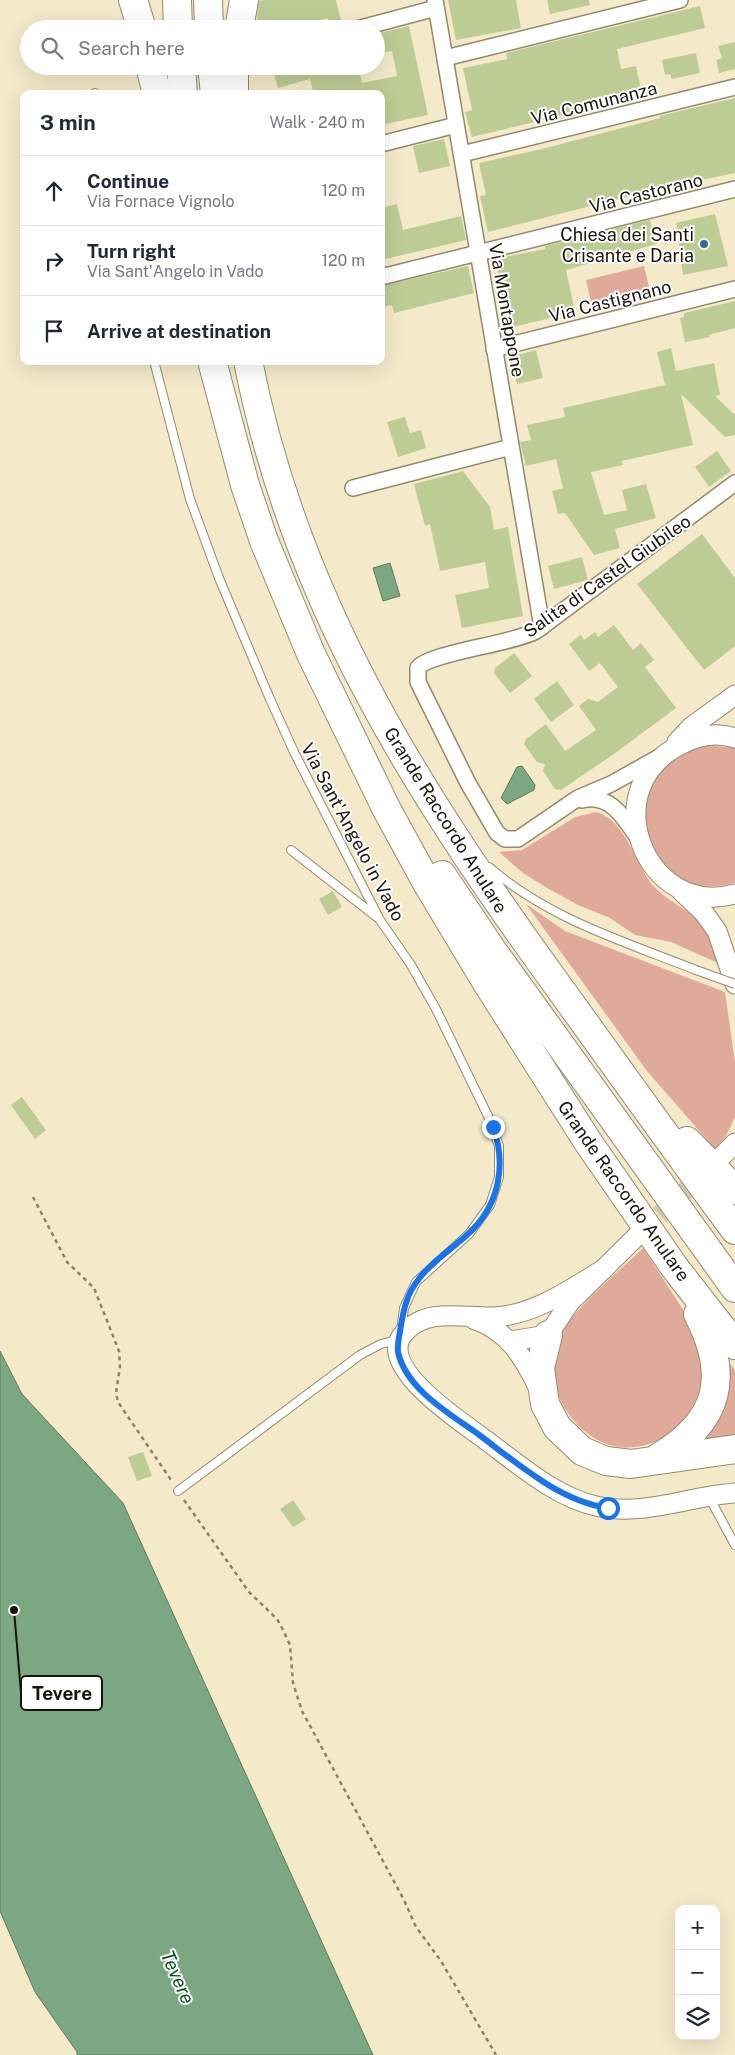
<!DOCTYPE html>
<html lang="en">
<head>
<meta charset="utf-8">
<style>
	body { margin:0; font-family:"Public Sans",sans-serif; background:#f6f6f7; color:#1f2937 }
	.controls { position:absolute; right:15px; bottom:15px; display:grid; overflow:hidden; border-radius:10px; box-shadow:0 5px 20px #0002 }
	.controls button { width:45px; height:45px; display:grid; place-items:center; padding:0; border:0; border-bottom:1px solid #e0e1e3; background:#fff; color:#1f2937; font:25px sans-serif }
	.stop { position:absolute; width:15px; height:15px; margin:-11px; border:4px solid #1a73e8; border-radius:50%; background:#fff }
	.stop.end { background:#1a73e8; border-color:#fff; box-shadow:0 1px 5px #0008 }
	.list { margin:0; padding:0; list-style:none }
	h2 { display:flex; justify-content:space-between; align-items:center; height:65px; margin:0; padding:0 20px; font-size:21px }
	h2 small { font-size:16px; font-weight:400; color:#747a83 }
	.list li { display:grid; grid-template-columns:32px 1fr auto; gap:15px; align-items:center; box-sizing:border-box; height:70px; padding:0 20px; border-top:1px solid #e0e1e3 }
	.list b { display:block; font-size:19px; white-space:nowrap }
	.list p { margin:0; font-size:16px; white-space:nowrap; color:#747a83 }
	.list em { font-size:16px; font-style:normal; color:#747a83 }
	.icon { flex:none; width:28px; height:28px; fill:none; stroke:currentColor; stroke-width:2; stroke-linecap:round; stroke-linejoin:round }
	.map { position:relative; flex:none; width:735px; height:2055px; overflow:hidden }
	.search { position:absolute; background:#fff; box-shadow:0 5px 20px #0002; left:20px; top:20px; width:365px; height:55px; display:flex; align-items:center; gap:12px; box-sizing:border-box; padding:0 18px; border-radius:28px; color:#747a83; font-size:19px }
	.panel { position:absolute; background:#fff; box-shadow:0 5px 20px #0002; left:20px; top:90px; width:365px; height:275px; border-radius:10px }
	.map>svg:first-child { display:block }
</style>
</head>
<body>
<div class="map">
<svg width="735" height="2055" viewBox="0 0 735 2055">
	<rect width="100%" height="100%" fill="#f4eaca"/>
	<g fill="#e0aa9a">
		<path d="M644,266l7,30 -58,14 -7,-30z"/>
		<path d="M708,745l27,3v135c-95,27 -130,-119 -27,-138z"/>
		<path d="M596,812c29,8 38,48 55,71 14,18 39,26 54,44 8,12 12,22 13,36l-47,-21 -36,-7 -25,-17 -32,-13 -31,-17 -24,-15 -24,-21 23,-2 53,-33z"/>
		<path d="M526,904l39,27 160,61 10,70v55l-9,19 -11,13 -68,-78z"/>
		<path d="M643,1248c13,20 26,40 39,60 6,11 15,22 18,33 22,85 -77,149 -132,72 -17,-23 -17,-50 -8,-76 10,-26 62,-68 83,-89z"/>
		<path d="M722,1353l13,17v64l-46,10z"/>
	</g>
	<g fill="#7ba882" stroke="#5d7c5e">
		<path d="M390,563l10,33 -17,5 -10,-33z"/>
		<path d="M522,766l13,19 -1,5 -27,14 -6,-6 16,-31z"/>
		<path d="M0,1351l22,43 101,109 250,552h-296v-3l-42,-60 -35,-81z"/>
	</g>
	<g fill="#bdcc95">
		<path d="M264,0h72l6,25 -12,3 -2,-10 -44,11h-24l-3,-13 2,-15z"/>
		<path d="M448,0h68l5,28 -65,12z"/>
		<path d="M547,0h42l1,5 -40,9z"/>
		<path d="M700,6l5,22 -88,21 4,20 15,-3 5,23 -49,11 1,8 -121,29 -7,-25 7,-2 -9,-42 44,-9 -1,-6z"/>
		<path d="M409,26l19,89 -47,10v-31h-67l-4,-15 -32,9 -6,-22h86l4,17 35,-7 -5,-25 -16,3v-20z"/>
		<path d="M735,42v27l-16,4 -3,-13 6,-2 -4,-12z"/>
		<path d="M696,53l4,20 -28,6 -2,-5 -5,1 -3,-15z"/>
		<path d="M735,98v75l-81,17 -166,42 -8,-36 6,-1 -7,-32 63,-14 118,-31 -1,-2z"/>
		<path d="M444,139l6,27 -31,7 -6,-27z"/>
		<path d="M397,204l6,26 58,-14 5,24 -85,20v-52z"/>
		<path d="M715,214l13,52 -45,9 -7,-52z"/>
		<path d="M650,220l6,24 -90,26 9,42 -66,16 -14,-69 50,-10v-3z"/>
		<path d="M468,266l6,27 -80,20 -2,-8 -11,2v-21z"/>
		<path d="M735,301v27l-26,7 1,2 -25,5 -5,-24 4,-1v-4z"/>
		<path d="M671,348l5,23 38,-8 6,32 -5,1 20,19v20l-10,2 -44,-43 12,51 -71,16 1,4 -32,7 13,43 23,-5 -5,-20 24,-6 10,34 -41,11 5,19 -26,7 -29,-42 -7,1 -6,-23 11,-3 -7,-29 -30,7 -6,-24 11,-2 -4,-15 38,-8 -2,-9 102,-23 -8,-33z"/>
		<path d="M536,350l7,28 -26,6 -7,-27z"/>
		<path d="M405,417l5,16 11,-3 5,18 -28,9 -11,-35z"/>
		<path d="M717,451l14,20 -22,16 -14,-20z"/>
		<path d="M463,471l27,36 4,23 14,-3 15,89 -61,12 -7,-33 34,-7 -4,-26 -45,9 -10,-47 -5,2 -11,-42z"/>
		<path d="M702,534l33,44v68l-31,24 -67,-86z"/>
		<path d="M582,557l6,23 -34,9 -6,-23z"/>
		<path d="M614,625l19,25 8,-7 13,17 -9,7 31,41 -62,46 -53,36 -6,-1 -12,-18 2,-7 -8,-2 -13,-18 2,-5 20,-15 19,27 31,-21 -17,-24 9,-7 10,3 20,-15 -18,-24 -11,8 -20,-27 12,-9 3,5 11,-8 3,5z"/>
		<path d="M514,653l18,23 -22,17 -16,-20 1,-5z"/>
		<path d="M557,681l17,24 -23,17 -17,-23z"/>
		<path d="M333,891l9,16 -14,8 -9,-16z"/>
		<path d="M22,1097l24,33 -11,9 -24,-34z"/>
		<path d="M143,1452l9,24 -15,5 -9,-24z"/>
		<path d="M293,1500l13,19 -13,8 -13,-18z"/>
	</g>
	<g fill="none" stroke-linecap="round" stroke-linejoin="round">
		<path stroke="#d3caad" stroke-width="19" stroke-dasharray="19 9" stroke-linecap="butt" d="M639,1234l68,-63"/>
		<g stroke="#938a6d" stroke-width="10">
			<g id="service">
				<path d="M95,93v1"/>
				<path d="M154,361l36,138 29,79 51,121 24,53 86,168 31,45 25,44 53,109 10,28v31l-9,28 -21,29 -53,48 -12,26 -4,31 -19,5 -21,11 -182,136"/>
				<path d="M291,850l87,68"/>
				<path d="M489,867c60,52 134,74 207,103"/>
				<path d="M709,1497l26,48"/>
			</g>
		</g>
		<g stroke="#938a6d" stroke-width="18">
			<g id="minor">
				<path d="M435,0l107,627"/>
				<path d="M357,29l79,-21"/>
				<path d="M445,58l235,-58"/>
				<path d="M381,144l75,-19"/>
				<path d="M462,154l273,-67"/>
				<path d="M381,277l354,-88"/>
				<path d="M494,349l241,-60"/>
				<path d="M353,488l158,-41"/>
				<path d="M661,756l-50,28 -33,14 -60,41h-13l-8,-6 -29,-50 -50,-101v-14c10,-15 94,-24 118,-37l199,-148"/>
				<path d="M582,800c29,-8 44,21 58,41"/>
			</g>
		</g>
		<g stroke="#938a6d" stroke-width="21">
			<g id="tertiary">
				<path d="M735,738c-18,-6 -35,-3 -51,5 -92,42 -39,176 51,151"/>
				<path d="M677,742l14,-15 44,-32"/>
				<path d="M682,892l22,21 13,18 18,53"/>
				<path d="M722,1156l13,-13"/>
				<path d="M604,1269c-34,20 -69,46 -110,48 -31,1 -67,-10 -90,16 -30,33 58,89 79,105 34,25 72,59 113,68 48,11 92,-10 139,-13"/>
				<path d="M473,1319c34,11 50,37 65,68"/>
				<path d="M510,1341l38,-6 22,-33 67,-66"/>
			</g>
		</g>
		<g stroke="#938a6d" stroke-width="30">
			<g id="motorway">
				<path d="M133,0l9,29"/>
				<path d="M177,0l1,29"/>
				<path d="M208,0l1,29"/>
				<path d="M239,29l5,-29"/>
				<path d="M150,66l7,28"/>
				<path d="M181,66l2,28"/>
				<path d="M212,66l3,28"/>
				<path d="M234,94v-28"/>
				<path d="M212,361l33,124 19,56 47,113 76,156 40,73 60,100 101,159 87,126 60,77"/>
				<path d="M248,361c48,246 174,438 318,636 56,78 112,156 169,233"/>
				<path d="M442,875l50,75 243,338"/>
				<path d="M687,1141l48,49"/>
				<path d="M548,1335l-8,33 5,36 12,23 25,24 24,10 25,3 104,-15"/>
				<path d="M659,1457c61,-36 71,-81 39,-143"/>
			</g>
		</g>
		<g stroke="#89826c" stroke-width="2.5" stroke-dasharray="4 4" stroke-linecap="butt">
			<path d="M33,1197l34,65 27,26 25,63 1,16 -4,26 2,9 55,81"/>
			<path d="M184,1500l65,92 28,27 5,9 8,17 3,38 9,28 102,189 12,27 25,34 55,94"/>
		</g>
		<use href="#service" stroke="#fff" stroke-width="8"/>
		<use href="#minor" stroke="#fff" stroke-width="15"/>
		<use href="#tertiary" stroke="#fff" stroke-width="19"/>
		<use href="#motorway" stroke="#fff" stroke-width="28"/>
		<g stroke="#938a6d" stroke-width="10" stroke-linecap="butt">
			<path id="service-bridge" d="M696,970l39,14"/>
		</g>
		<use href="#service-bridge" stroke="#fff" stroke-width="8"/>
	</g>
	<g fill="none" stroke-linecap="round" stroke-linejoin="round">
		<path stroke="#1a73e8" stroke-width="6" d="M493,1127c14,38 6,79 -25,107 -16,15 -37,28 -50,46 -11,14 -14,28 -17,45 -1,9 -4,18 -3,27 8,37 52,62 80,82 39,29 81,67 130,74"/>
	</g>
	<circle fill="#356c87" stroke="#fff" stroke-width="2" cx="704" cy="244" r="5"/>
	<g text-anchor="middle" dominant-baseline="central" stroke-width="4" stroke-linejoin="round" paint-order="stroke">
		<g font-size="18" fill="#181409" stroke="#fff">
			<text transform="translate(594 103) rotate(-14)">Via Comunanza</text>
			<text transform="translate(646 193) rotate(-14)">Via Castorano</text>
			<text transform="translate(610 301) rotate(-14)">Via Castignano</text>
			<text transform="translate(507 310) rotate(80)">Via Montappone</text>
			<text transform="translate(607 576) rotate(-35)">Salita di Castel Giubileo</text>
			<text transform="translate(446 820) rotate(58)">Grande Raccordo Anulare</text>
			<text transform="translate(353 832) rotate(62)">Via Sant'Angelo in Vado</text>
			<text transform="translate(624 1191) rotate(55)">Grande Raccordo Anulare</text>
		</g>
		<g font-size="18" fill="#181409" stroke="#fff" text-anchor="end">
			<text x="694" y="234">Chiesa dei Santi<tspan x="694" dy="21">Crisante e Daria</tspan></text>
		</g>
		<g font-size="19" font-style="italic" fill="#004b1a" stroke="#fff">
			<text transform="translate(178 1977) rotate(66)">Tevere</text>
		</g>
	</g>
	<path fill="none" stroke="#181409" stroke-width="2" d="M14 1610L21 1693"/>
	<circle fill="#181409" stroke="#fff" stroke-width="2" cx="14" cy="1610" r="5"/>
	<rect fill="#fff" stroke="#181409" stroke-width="2" x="21" y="1676" width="81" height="34" rx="5"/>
	<g font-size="19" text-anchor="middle" font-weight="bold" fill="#181409">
		<text x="62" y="1700">Tevere</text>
	</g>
</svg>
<div class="controls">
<button>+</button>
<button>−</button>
<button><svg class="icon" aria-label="layers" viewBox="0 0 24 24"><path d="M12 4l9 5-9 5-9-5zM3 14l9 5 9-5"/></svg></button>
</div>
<div class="stop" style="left:608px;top:1508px"></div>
<div class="stop end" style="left:493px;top:1127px"></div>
<div class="search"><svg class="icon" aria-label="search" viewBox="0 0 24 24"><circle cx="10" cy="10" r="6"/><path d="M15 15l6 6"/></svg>Search here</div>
<section class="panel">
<h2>3 min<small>Walk · 240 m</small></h2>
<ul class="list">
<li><svg class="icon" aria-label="ahead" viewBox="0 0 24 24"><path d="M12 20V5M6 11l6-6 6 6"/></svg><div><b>Continue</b><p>Via Fornace Vignolo</p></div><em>120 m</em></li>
<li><svg class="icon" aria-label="right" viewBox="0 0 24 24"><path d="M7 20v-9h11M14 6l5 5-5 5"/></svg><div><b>Turn right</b><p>Via Sant'Angelo in Vado</p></div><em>120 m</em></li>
<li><svg class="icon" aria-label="arrive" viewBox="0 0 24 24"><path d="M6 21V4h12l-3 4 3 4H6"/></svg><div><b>Arrive at destination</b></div></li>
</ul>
</section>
</div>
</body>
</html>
